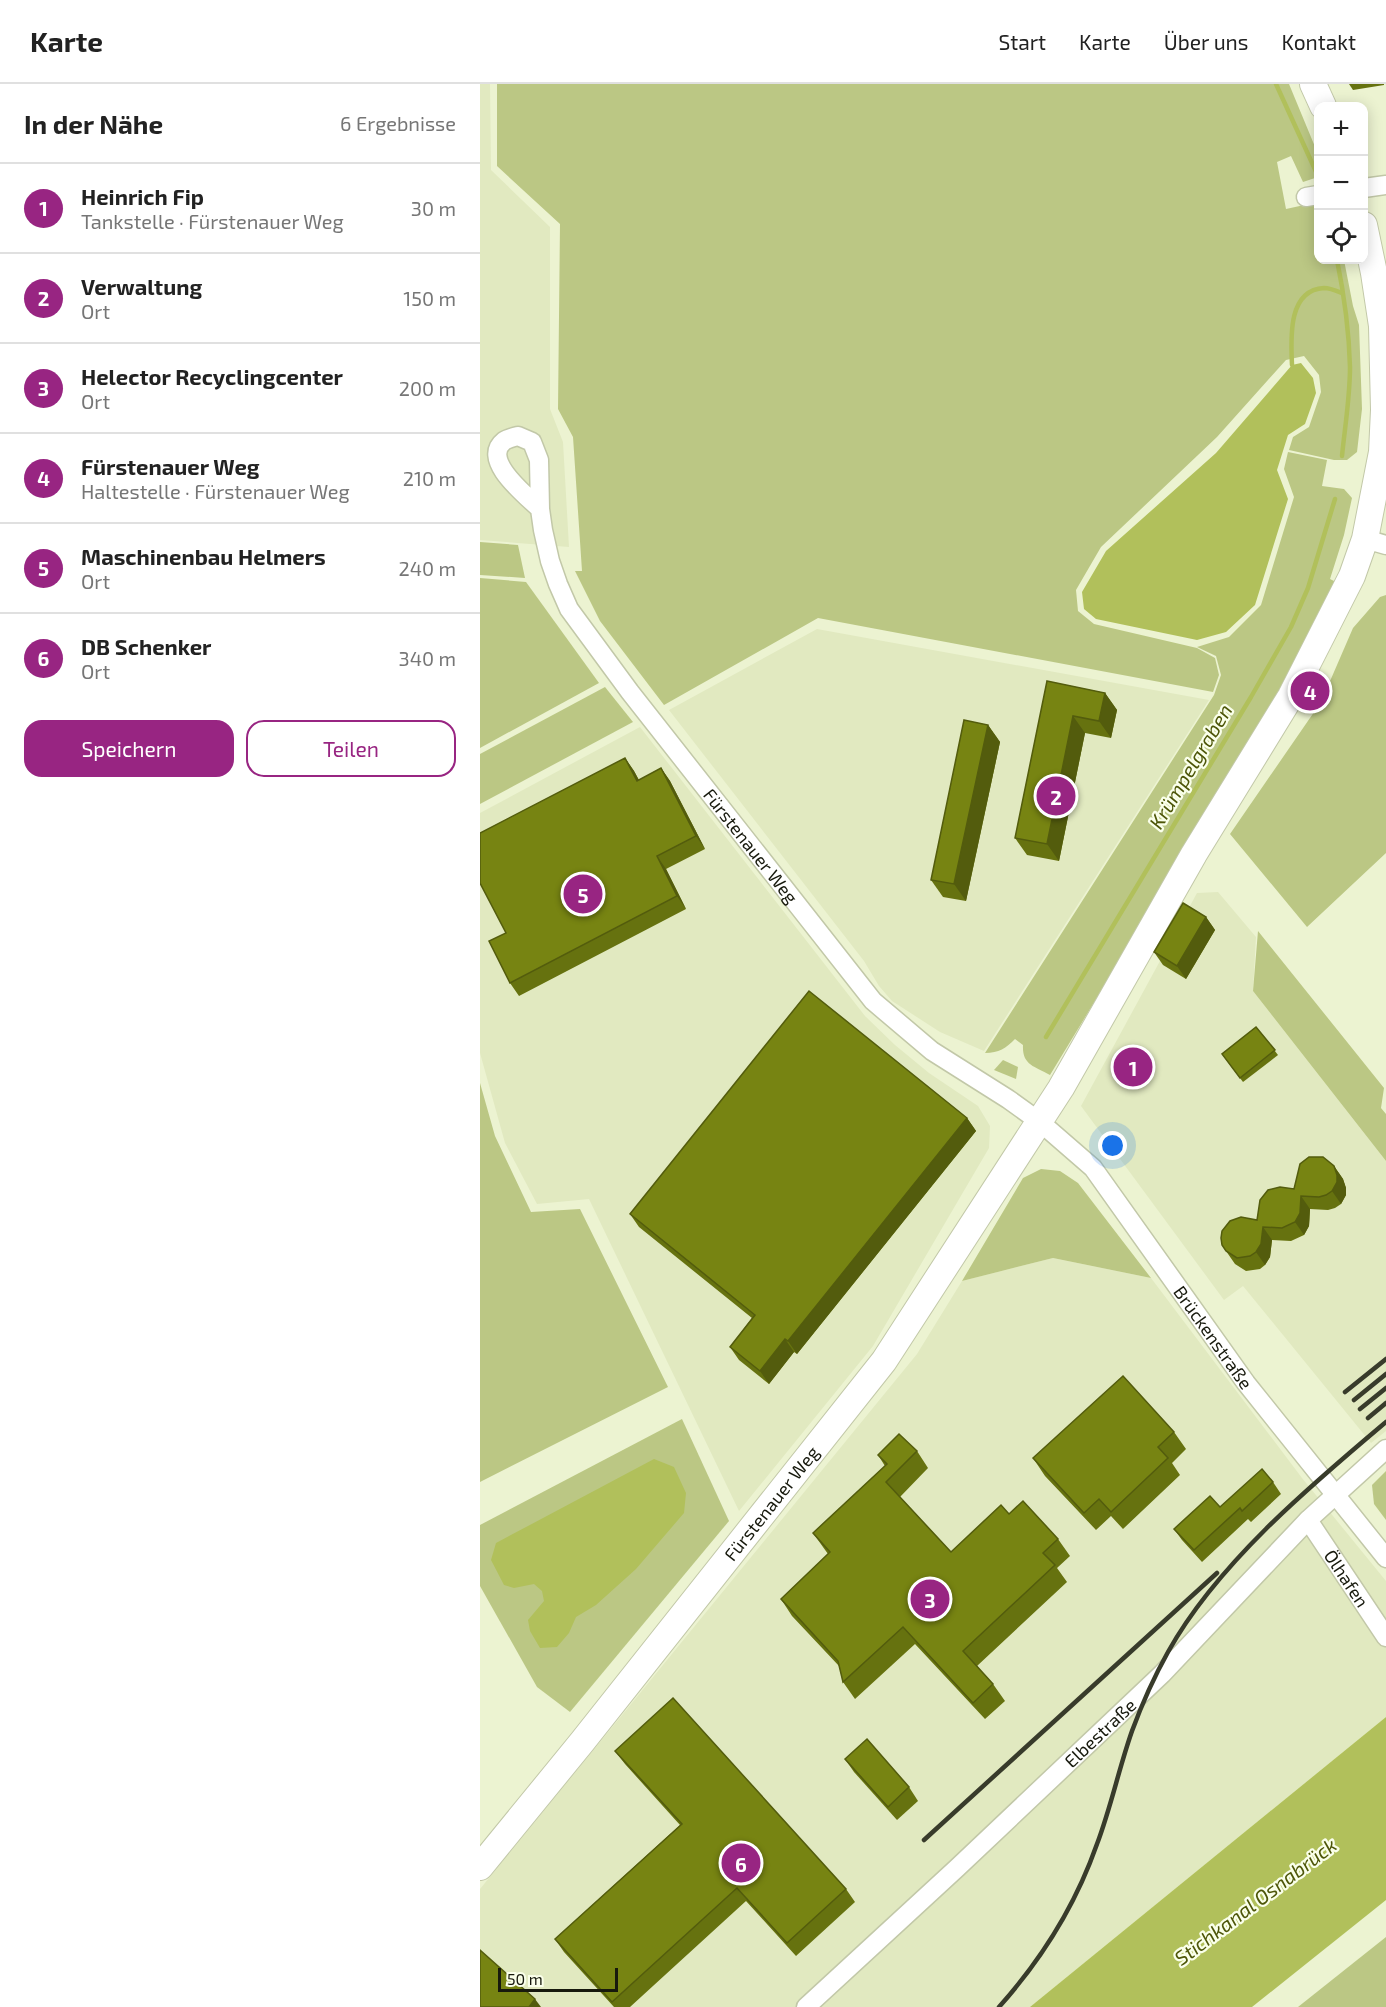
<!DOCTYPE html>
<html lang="de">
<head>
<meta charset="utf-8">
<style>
	body { margin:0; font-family:"Exo 2",sans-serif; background:#f6f6f6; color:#222 }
	.controls { position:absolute; right:18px; top:18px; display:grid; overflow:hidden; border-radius:12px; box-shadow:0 3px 15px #0003 }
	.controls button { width:54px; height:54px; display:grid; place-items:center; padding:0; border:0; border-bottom:2px solid #e0e0e0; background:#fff; color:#222; font:30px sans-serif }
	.scale { position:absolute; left:18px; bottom:15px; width:120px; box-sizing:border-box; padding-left:6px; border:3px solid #17190d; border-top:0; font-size:16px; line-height:21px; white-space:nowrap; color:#17190d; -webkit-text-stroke:4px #faffea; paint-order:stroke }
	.you { position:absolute; left:633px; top:1062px; width:21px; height:21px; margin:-15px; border:4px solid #fff; border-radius:50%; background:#1a73e8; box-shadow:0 0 0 9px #1a73e833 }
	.badge { display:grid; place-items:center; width:39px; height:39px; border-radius:50%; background:#982582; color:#fff; font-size:20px; font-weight:700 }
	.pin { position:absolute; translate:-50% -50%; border:3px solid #fff; box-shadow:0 2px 6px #0006 }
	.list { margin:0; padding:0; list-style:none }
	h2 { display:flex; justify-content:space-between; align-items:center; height:78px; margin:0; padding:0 24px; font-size:26px }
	h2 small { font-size:20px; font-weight:400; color:#767676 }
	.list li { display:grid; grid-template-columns:39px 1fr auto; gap:18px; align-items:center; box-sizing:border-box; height:90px; padding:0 24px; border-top:2px solid #e0e0e0 }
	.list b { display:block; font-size:22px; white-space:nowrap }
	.list p { margin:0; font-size:20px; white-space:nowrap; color:#767676 }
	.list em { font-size:20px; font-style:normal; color:#767676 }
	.actions { display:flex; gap:12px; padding:18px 24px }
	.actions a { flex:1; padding:14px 0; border:2px solid #982582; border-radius:18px; text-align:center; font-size:21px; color:#982582 }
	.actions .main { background:#982582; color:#fff }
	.icon { flex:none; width:33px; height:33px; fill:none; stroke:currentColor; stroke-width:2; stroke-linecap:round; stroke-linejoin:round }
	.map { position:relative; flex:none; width:906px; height:1923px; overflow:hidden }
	header { display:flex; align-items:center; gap:36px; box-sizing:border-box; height:84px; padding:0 30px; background:#fff; border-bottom:2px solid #e0e0e0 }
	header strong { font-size:28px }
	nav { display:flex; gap:33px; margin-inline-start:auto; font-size:21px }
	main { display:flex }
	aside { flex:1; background:#fff }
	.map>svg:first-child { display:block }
</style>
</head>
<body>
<header>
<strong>Karte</strong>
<nav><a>Start</a><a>Karte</a><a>Über uns</a><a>Kontakt</a></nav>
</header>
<main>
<aside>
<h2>In der Nähe<small>6 Ergebnisse</small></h2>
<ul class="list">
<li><span class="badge">1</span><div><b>Heinrich Fip</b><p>Tankstelle · Fürstenauer Weg</p></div><em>30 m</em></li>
<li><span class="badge">2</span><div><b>Verwaltung</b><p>Ort</p></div><em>150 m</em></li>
<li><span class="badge">3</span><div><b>Helector Recyclingcenter</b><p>Ort</p></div><em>200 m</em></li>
<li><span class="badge">4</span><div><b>Fürstenauer Weg</b><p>Haltestelle · Fürstenauer Weg</p></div><em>210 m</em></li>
<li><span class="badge">5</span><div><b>Maschinenbau Helmers</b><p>Ort</p></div><em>240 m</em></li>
<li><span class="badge">6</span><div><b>DB Schenker</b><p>Ort</p></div><em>340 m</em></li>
</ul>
<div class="actions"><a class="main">Speichern</a><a>Teilen</a></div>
</aside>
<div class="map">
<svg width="906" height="1923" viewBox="0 0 906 1923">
	<rect width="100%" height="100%" fill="#ecf3d1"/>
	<g fill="#e1e9c0">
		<path d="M0,0h10l1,86 59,57v182l13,33 6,105 -89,-7z"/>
		<path d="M337,545l392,71 -225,351 -44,-19 -48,-31 -13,-15 -15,-25 -195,-251z"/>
		<path d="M160,643l225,289 30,29 34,28 49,33 12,20 -1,22 -116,198 -134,165 -150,-312 -52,5 -32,-61 -25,-90v-240z"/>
		<path d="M738,808l38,45 -3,54 133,170v270l-15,12 -128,-157 -19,14 -143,-194 116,-213z"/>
		<path d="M573,1174l98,20 151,200 84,103v136l-356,290h-550v-118l437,-535 45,-73z"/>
	</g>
	<g fill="#bbc784">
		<path d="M17,0h792l29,70v23l-15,5 -12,-26 -14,6 9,47 32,-7v58h26l9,46 6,19 3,84 -5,43 -10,8h-13l-45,-10 4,-13 16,-10 12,-35 -2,-17 -15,-19 -18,4 -69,77 -116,110 -25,43 2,21 16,13 103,24 18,10 4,17 -6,17 -395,-74 -154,87 -64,-84 -25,-50h7l-9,-134 -15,-28 2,-185 -63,-58z"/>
		<path d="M808,368l39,8 -5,26 22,3 8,9 -8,37 -14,44 6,3 -52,108 -234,385c-16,-9 -28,-10 -27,-30l-8,-6c-9,9 -16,14 -30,14l229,-358 7,-20 -5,-19 -19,-9 32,-10 32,-32 33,-108 -10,-28z"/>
		<path d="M0,458l38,3 7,33 -45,-3z"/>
		<path d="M0,494l46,4 73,101 -119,65z"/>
		<path d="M906,511v258l-79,74 -77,-93 91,-132 32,-74 27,-31z"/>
		<path d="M125,603l28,35 -153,82v-50z"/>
		<path d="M778,847l126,157 -3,20 5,6v47l-133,-170z"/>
		<path d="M523,976l15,7 -2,12 -22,-9z"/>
		<path d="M0,999l15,53 36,76 49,-3 88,178 -188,95z"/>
		<path d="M561,1085l19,2 18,12 73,95 -98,-20 -91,23 61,-103z"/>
		<path d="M202,1335l47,102 -159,191 -33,-25 -57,-101v-61z"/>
		<path d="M906,1387v49l-12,-16 -2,-19z"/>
		<path d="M906,1853v70h-88z"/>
	</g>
	<g fill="#b1c05b">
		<path d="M821,279l12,15 3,15 -11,31 -17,11 -11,35 11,29 -33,106 -29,27 -29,8 -101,-21 -12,-10 -2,-17 24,-41 110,-98 76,-88z"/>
		<path d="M174,1375l20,8 12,26 -2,20 -48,56 -40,36 -20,12 -7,16 -12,14 -17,1 -10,-17 -2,-11 16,-19 -2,-10 -8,-7 -20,4 -10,-3 -13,-25 5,-17z"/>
		<path d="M906,1633v183l-134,107h-222z"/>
	</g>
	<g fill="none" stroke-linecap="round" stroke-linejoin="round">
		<g stroke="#b1c05b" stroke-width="4.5">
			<path d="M796,0l42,92"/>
			<path d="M857,176c7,34 12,71 13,107 0,30 -5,59 -8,89"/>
			<path d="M812,281c-1,-25 -5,-75 32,-77 6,0 13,3 18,5"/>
			<path d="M566,953l205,-340 40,-70 17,-39 27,-89"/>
		</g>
		<g stroke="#c2c8a8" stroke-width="21">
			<g id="street">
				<path d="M884,104l22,-3"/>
				<path d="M826,113l12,-2"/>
				<path id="s1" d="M60,425c-13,-13 -60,-49 -36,-68 3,-2 10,-4 14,-5l14,6 7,18 1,49 3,21 7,31 8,23 11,25 61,83 243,309 59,50 76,48 32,23 53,46 153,215 140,175"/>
				<path d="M885,455l21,6"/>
				<path id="s2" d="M828,1436l78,117"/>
				<path id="s3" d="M326,1923l151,-139 205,-194 146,-154 78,-71"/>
			</g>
		</g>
		<g stroke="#c2c8a8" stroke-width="28">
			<g id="secondary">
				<path d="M833,0l10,22"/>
				<path id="s4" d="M0,1783l102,-125 302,-381 177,-273 133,-234 97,-158 61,-120 13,-37 17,-87 2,-42 -2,-84 -8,-53 -10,-48"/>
			</g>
		</g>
		<use href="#street" stroke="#fff" stroke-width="18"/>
		<use href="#secondary" stroke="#fff" stroke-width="26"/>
		<g stroke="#383b2b" stroke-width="4.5">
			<path d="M865,1308l41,-33"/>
			<path d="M874,1316l32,-26"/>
			<path d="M880,1325l26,-21"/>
			<path d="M888,1334l18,-15"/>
			<path d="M444,1756l293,-267"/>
			<path d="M519,1923c42,-47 77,-103 98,-163 14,-37 22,-76 35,-113 10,-27 22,-54 36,-79 49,-88 142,-166 218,-230"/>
		</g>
	</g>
	<g fill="#66720f">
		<path d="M869,0h35v1l-31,5z"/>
		<path d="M567,597l58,12 12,17 -6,28 -26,-5 -26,128 -32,-6 -12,-17z"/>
		<path d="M508,641l12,17 -34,159 -23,-4 -12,-17z"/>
		<path d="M145,674l9,13 5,9 22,-12 9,13 35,68 -39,20 20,40 -167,87 -9,-13 -4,-50z"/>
		<path d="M726,833l9,13 -29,49 -23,-14 -9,-13z"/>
		<path d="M776,943l22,28 -35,27 -21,-28z"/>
		<path d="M487,1034l9,13 -179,223 -3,-2 -25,32 -30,-24 -9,-13 22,-29 -113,-91 -9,-13z"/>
		<path d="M854,1082l9,13 3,9v7l-5,9 -6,4 -7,2 -18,-1 -1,17 -5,9 -13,6 -19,-1 -2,17 -5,8 -5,4 -14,2 -11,-7 -9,-13 31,-31 37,-31z"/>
		<path d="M694,1348l12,17 -14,14 8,12 -57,54 -12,-13 -15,14 -51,-54 -12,-18z"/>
		<path d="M437,1367l11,17 -28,29 51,55 58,-38 49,25 12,17 -13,12 10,14 -90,84 16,18 12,17 -20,18 -70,-75 -60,55 -12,-17 -4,-16 -47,-50 -11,-17 47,-45 -15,-21 72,-67 -7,-11z"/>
		<path d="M793,1398l8,12 -30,28 -3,-3 -46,43 -20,-22 -8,-11z"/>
		<path d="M135,1667l231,138 9,13 -59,54 -50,-55 -116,106h-16l-50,-55 -9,-13 125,-114 -55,-61z"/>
		<path d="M365,1675l64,28 9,14 -21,19 -43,-48z"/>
	</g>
	<g fill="#535c0d">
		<path d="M625,609l12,17 -6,28 -12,-17z"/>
		<path d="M593,632l12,17 -26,128 -12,-17z"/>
		<path d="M508,641l12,17 -34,159 -12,-17z"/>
		<path d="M145,674l9,13 12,23 -9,-13z"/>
		<path d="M181,684l9,13 35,68 -9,-13z"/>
		<path d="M177,772l9,13 20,40 -9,-13z"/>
		<path d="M726,833l9,13 -29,49 -9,-13z"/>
		<path d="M487,1034l9,13 -179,223 -9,-13z"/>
		<path d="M854,1082l9,13 3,9v7l-5,9 -9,-13z"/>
		<path d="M821,1112l9,13 -1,17 -5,9 -9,-13z"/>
		<path d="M783,1143l9,13 -2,17 -5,8 -9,-13z"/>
		<path d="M305,1255l9,13 -25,32 -9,-13z"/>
		<path d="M55,1915l6,8h-12z"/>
	</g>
	<g fill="#778412" stroke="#535c0d" stroke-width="1.5">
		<path d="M567,597l58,12 -6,28 -26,-5 -26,128 -32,-6z"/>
		<path d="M484,636l24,5 -34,159 -23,-4z"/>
		<path d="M145,674l12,23 24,-13 35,68 -39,20 20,40 -167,87 -21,-42 17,-8 -26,-50v-50z"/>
		<path d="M703,819l23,14 -29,49 -23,-14z"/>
		<path d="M329,907l158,127 -179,223 -3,-2 -25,32 -30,-24 25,-32 -125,-101z"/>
		<path d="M776,943l19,23 -35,28 -18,-24z"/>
		<path d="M829,1073h14l11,9 3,9v7l-5,9 -6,4 -7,2 -18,-1 -1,17 -5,9 -13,6 -19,-1 -2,17 -5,8 -6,4 -13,2 -11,-7 -4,-6 -1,-7 1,-7 8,-10 11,-4 16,3 3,-20 8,-10 12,-3 14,2 6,-25z"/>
		<path d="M643,1292l51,56 -16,15 10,11 -57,54 -12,-13 -15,14 -51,-55z"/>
		<path d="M419,1350l18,17 -31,31 65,70 50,-47 8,9 14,-13 35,38 -15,14 12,12 -92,86 30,33 -20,19 -70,-76 -60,55 -5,-21 -57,-62 49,-47 -17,-19 74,-69 -9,-9z"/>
		<path d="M782,1385l11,13 -31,29 -2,-3 -46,42 -20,-21 36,-33 10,11z"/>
		<path d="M193,1614l173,191 -59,54 -50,-55 -125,114 -57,-63 127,-115 -67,-73z"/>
		<path d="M387,1655l42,48 -21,20 -43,-48z"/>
		<path d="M0,1866l55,49 -6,8h-49z"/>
	</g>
	<g text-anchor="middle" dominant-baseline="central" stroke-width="4.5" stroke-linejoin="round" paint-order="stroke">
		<g font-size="18" fill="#17190d" stroke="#faffea">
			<text stroke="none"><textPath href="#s1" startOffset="588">Fürstenauer Weg</textPath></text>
			<text stroke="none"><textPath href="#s1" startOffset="1270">Brückenstraße</textPath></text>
			<text stroke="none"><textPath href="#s4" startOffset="466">Fürstenauer Weg</textPath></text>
			<text stroke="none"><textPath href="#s2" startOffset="70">Ölhafen</textPath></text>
			<text stroke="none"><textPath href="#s3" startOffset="402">Elbestraße</textPath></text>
		</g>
		<g font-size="20" font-style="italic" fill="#4d5608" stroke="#faffea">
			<text transform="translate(710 682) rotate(-59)">Krümpelgraben</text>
			<text transform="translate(775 1817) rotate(-37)">Stichkanal Osnabrück</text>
		</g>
	</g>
</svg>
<div class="controls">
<button>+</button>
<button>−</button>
<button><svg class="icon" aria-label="locate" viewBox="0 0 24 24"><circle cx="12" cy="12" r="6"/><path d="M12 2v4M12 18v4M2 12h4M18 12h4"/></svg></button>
</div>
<div class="scale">50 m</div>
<div class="you"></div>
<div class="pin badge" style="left:653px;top:983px">1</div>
<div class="pin badge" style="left:576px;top:712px">2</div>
<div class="pin badge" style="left:450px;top:1515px">3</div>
<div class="pin badge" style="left:830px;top:607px">4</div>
<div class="pin badge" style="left:103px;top:810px">5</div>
<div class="pin badge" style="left:261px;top:1779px">6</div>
</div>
</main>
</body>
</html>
